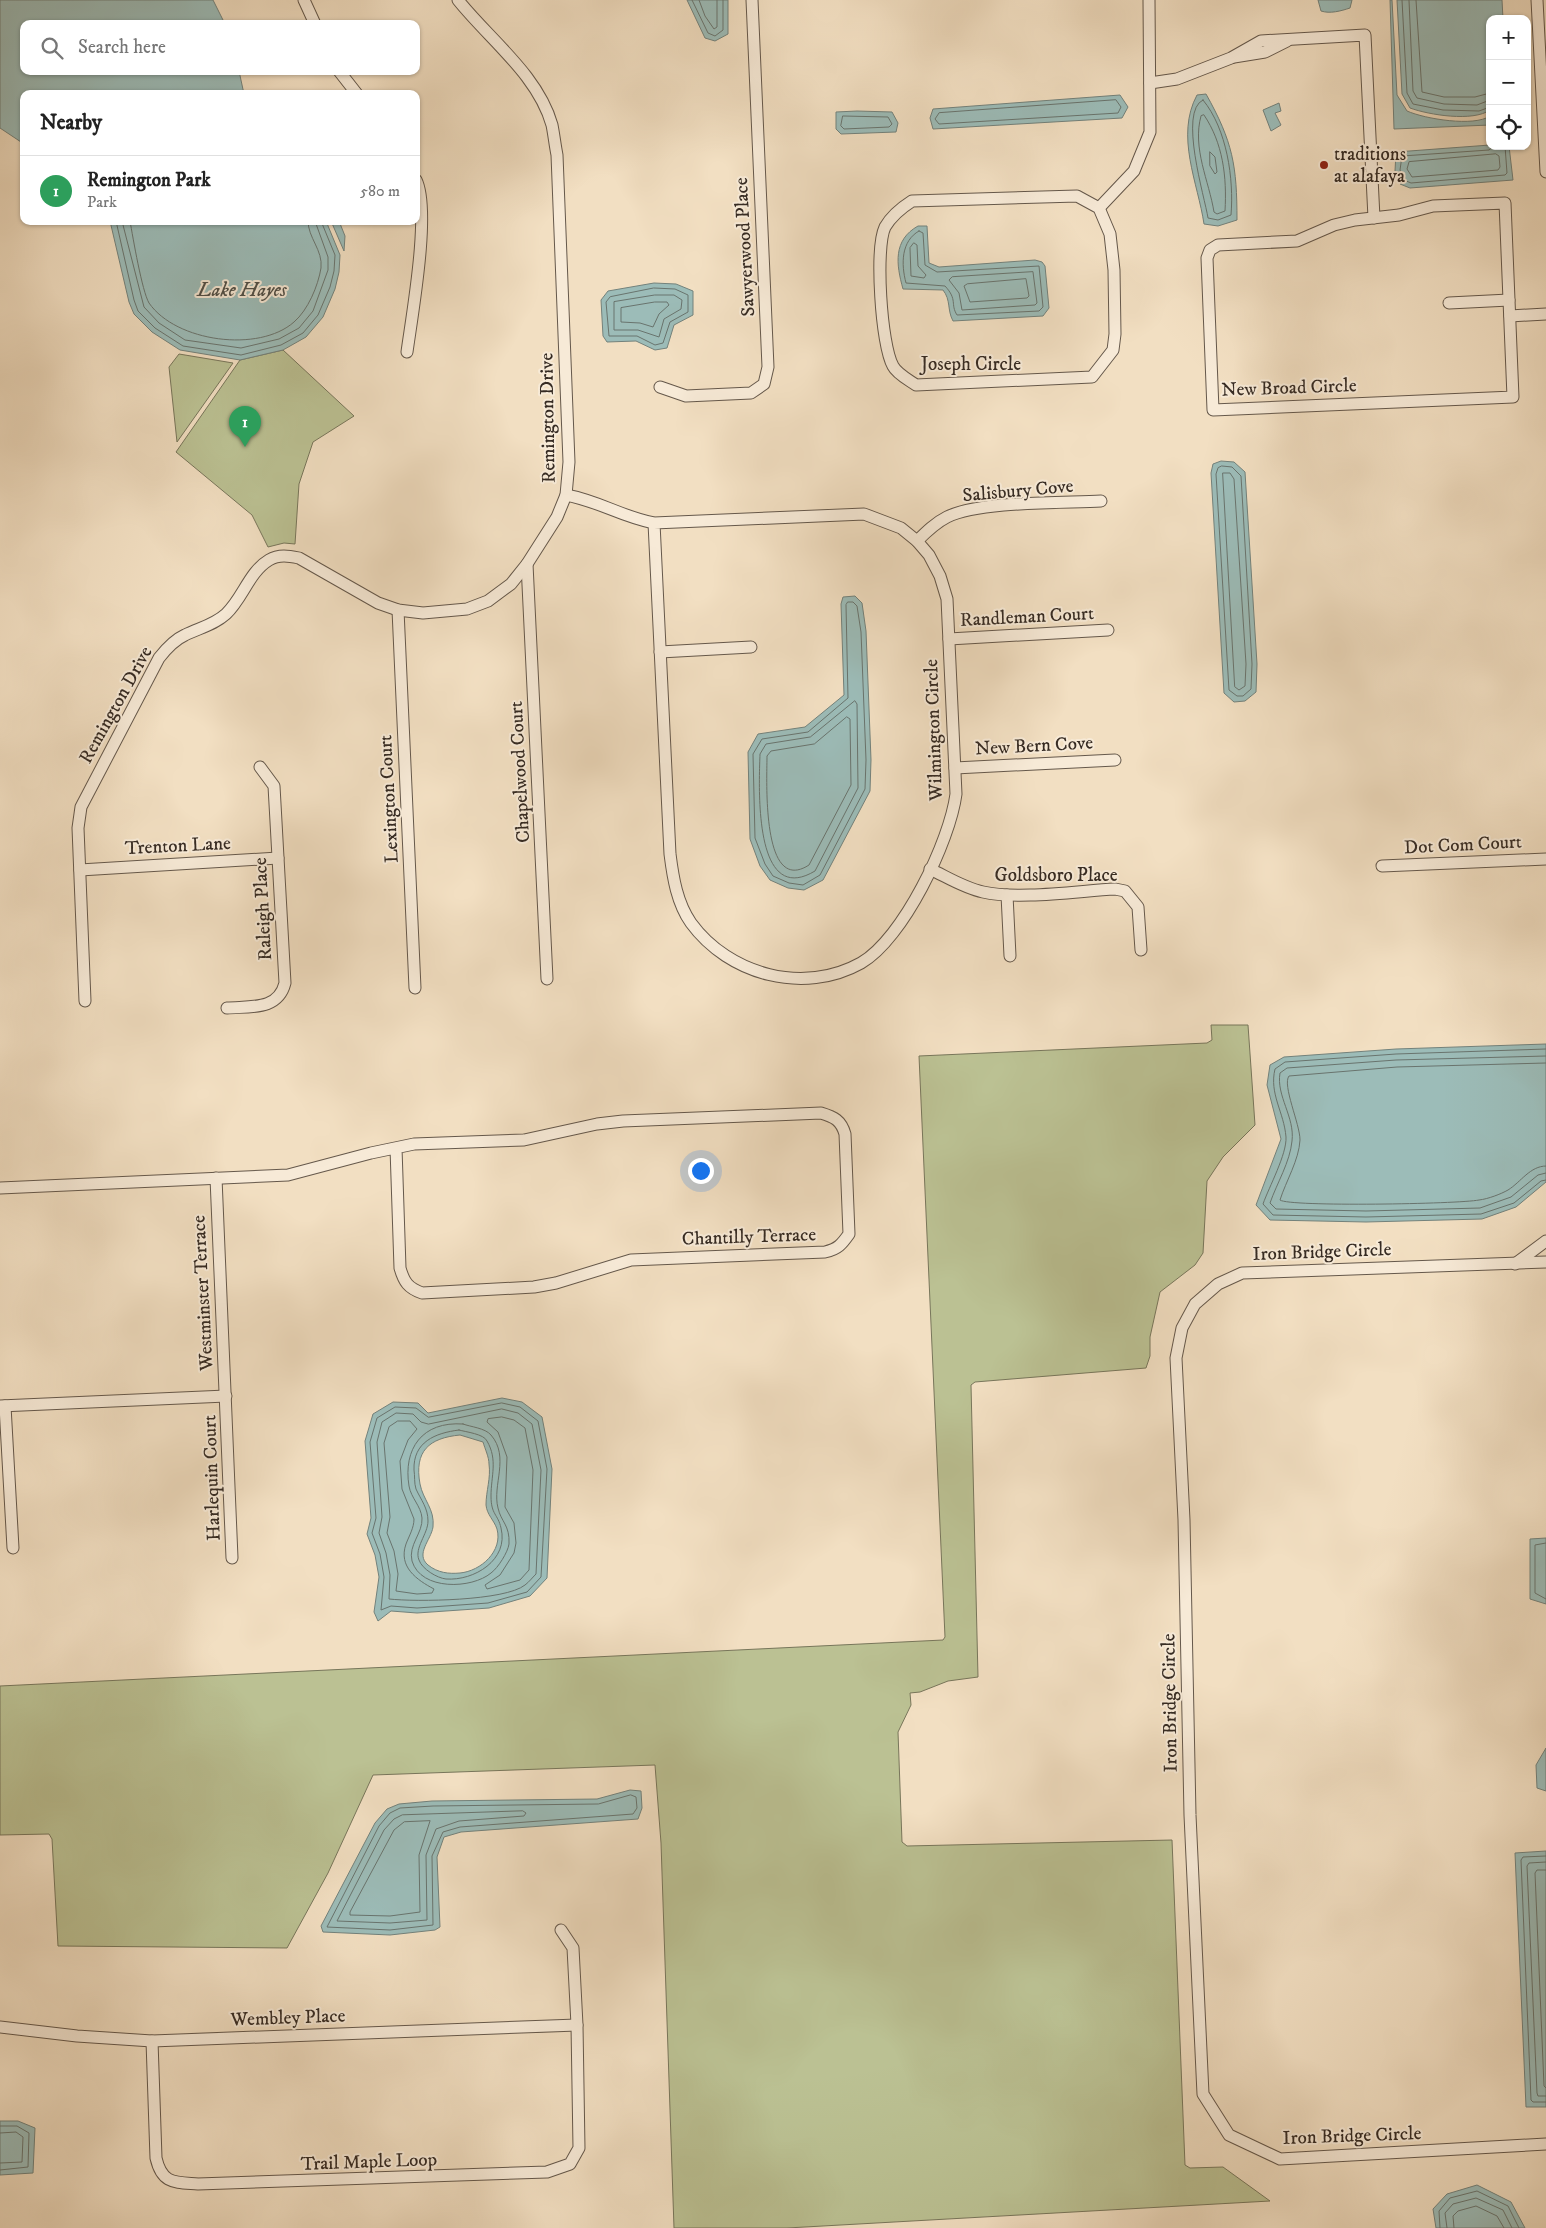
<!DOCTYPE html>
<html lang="en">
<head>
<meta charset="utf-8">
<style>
	body { margin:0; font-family:"IM FELL DW Pica",serif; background:#f2f2f2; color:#222 }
	.controls { position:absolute; right:15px; top:15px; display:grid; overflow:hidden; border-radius:10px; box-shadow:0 1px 4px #0004 }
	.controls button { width:45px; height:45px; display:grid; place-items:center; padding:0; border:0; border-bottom:1px solid #e0e0e0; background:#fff; color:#222; font:25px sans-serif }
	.you { position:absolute; left:700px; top:1170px; width:18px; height:18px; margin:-12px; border:4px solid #fff; border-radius:50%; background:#1a73e8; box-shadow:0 0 0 8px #1a73e833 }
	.badge { display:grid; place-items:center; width:32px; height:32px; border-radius:50%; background:#8f2418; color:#fff; font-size:16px; font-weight:700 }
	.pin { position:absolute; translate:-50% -41px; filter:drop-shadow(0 1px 2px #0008) }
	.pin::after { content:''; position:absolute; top:26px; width:18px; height:15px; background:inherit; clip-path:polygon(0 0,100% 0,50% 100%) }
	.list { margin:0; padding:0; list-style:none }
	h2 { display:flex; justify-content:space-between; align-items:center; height:65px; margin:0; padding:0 20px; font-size:21px }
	h2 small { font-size:16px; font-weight:400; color:#767676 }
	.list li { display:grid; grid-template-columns:32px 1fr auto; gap:15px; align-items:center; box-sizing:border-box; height:70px; padding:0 20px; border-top:1px solid #e0e0e0 }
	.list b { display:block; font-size:19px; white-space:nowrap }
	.list p { margin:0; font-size:16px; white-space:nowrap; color:#767676 }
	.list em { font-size:16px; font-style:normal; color:#767676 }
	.icon { flex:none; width:28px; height:28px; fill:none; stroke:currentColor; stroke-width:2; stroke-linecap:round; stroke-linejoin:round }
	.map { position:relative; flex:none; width:1546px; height:2228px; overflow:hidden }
	.search { position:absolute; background:#fff; box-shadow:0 1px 4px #0004; left:20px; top:20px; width:400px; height:55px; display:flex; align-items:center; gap:12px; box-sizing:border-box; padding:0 18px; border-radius:10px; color:#767676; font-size:19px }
	.panel { position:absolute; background:#fff; box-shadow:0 1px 4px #0004; left:20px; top:90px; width:400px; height:135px; border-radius:10px }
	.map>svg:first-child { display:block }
</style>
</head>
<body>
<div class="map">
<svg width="1546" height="2228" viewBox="0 0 1546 2228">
	<rect width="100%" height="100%" fill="#f2dfc2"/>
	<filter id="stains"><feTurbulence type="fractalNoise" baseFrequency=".004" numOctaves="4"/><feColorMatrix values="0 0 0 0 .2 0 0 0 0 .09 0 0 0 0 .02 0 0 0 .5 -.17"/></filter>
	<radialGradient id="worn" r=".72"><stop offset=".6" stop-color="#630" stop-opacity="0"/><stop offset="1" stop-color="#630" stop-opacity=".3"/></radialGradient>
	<g fill="#bbc193" stroke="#78765b">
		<path d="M283,350l71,66 -41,26 -14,42 -4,60 -11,-1 -16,4 -16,-32 -76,-63 64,-92z"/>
		<path d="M179,354l54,9 -56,79 -8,-75z"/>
		<path d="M1211,1025h37l7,100 -32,32 -16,24 -4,72 -8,12 -35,27 -10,45v19l-4,12 -171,14 -4,3 7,292 -30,4 -28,11 -10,1 1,12 -13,27 4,110 5,4 265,-6 13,325 5,3 33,-1 47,34 -483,27h-113l-13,-385 -6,-78 -282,10 -45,98 -41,75 -229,-2 -6,-107 -3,-5 -49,1v-149l943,-46 2,-3 -26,-581 288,-13 5,-3z"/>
	</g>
	<g fill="#9cbcb8" stroke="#73827c" fill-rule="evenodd">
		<path d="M0,0h213l12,24h-201v47h215l5,23h-220v50l-24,-16z"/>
		<path d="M687,0h41v34l-13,7 -10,-3z"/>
		<path d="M1318,0h34l-2,8c-9,3 -20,6 -29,3z"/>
		<path d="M1390,0h2l5,95 10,16c18,8 67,16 83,5v9l-96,4z"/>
		<path d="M1397,0h105l1,19h-13v91c-17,12 -61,5 -80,-2l-8,-14z"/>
		<path d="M1206,94c27,48 31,72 31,126l-19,6 -14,-2c-6,-41 -29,-88 -7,-129z"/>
		<path d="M1120,95l8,12 -6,11 -189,11 -3,-11 3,-9z"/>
		<path d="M1279,103l2,8 -6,2 6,12 -10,6 -8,-21z"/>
		<path d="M857,111l35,1 6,11 -2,9 -55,2 -5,-5v-17z"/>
		<path d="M1490,145l19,1 4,34 -103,8 -10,-4 -5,-13 1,-19z"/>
		<path d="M110,221h216l14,34 -1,17 -4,17 -12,28 -17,20 -23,13 -43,10 -60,-10 -28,-18 -18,-18 -5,-12z"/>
		<path d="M331,221h8l6,15 -1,15z"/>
		<path d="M918,226h9l2,37 10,4 96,-7 7,2 3,4 4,42 -6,8 -90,5c-6,-11 -2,-21 -10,-31l-40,-1c-7,-25 -10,-49 15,-63z"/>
		<path d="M654,283l22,1 17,7v24l-19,10 -7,23 -12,2 -19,-9 -29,1 -4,-6 -2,-36 7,-9z"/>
		<path d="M1221,461l13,1 11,10 12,192 -1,28 -11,9 -11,1 -10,-9 -13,-220 2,-9z"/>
		<path d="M855,596l7,7 4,28 5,129 -1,31 -47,89 -19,10 -16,-2 -18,-8 -10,-14 -10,-27 -2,-87 10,-18 47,-7 39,-32 -3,-91 2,-7z"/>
		<path d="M1546,1044v138l-30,25 -34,12 -116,3 -96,-2 -14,-15 25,-66 -14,-54 3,-20 14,-8 112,-8z"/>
		<path d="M502,1398l20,4 20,15 10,52 -5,109 -17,18 -41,12 -72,5 -26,-2 -13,10 -4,-9 5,-35 -4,-22 -8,-21 4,-16 -6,-77 8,-27 20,-12 25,1 10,10zM460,1435l23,7c2,7 6,15 6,22 2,14 -3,27 -3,41 1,10 8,15 11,24 6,22 -16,42 -37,44 -11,1 -22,0 -32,-8 -13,-11 3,-25 5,-38 2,-18 -10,-27 -13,-43 -6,-33 9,-46 40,-49z"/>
		<path d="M1546,1538v66l-16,-5v-60z"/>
		<path d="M1546,1748v43l-9,-3 -1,-23z"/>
		<path d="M630,1790l11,1 1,17 -4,11 -177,13 -17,5 -7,20 3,70 -5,3 -45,5 -67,-3 -2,-6 54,-103 12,-14 12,-5 33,-3 165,-2z"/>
		<path d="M1546,1851v256h-20l-11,-254z"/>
		<path d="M0,2121h18l17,7 -2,45 -33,2z"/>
		<path d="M1477,2185l34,17 14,26h-89l-3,-19 14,-15z"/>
	</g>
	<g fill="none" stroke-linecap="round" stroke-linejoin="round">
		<g stroke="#69746e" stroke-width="1">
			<path d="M692,0l16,33 7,3 8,-6v-30"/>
			<path d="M699,0l6,16 9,13 3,-2v-27"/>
			<path d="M1402,0l5,93 6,11 30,6 36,1 11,-4"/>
			<path d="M1409,0l4,91 4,7 27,6 33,1 13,-5"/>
			<path d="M1416,0l6,92 22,5h31l15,-4"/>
			<path d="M1116,100l5,7 -3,6 -179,11 -4,-5 4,-6z"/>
			<path d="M1203,100c24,29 31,79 28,115l-13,5 -10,-2c-3,-20 -30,-107 -5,-118z"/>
			<path d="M1204,115c19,28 23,62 21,96l-8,3 -3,-2c-5,-31 -22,-64 -13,-96z"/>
			<path d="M843,116l45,1 4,7 -3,3 -45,2 -3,-3z"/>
			<path d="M1494,146l-5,4 -87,6 -2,14 4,10 7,3 94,-8 2,-2 -2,-27"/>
			<path d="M1210,152l5,5 2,15 -2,2 -5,-8z"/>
			<path d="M1496,154l3,2 1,11 -2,3 -86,7 -5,-8 2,-7z"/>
			<path d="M116,221l18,79 4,11 17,17 28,18 58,9 40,-10 22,-12 15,-18 12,-28 4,-16 1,-16 -14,-34"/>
			<path d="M122,221l22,86 15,16 26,17 56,8 38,-9 20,-11 14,-17 15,-41v-13l-13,-36"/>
			<path d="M130,221c3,17 12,70 19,82 27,39 110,50 145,19 14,-12 24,-36 27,-54 2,-18 -13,-30 -13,-47"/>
			<path d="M919,231l4,2 2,32 12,7 102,-6 4,41 -4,4 -82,4c-7,-11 1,-15 -12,-29l-39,-3c-5,-19 -5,-42 13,-52z"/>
			<path d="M914,243l3,2 1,21 8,9 -2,3 -13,-2 -1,-28z"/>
			<path d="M1033,272l4,31 -2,2 -73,5 -3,-17 -10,-13 3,-3z"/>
			<path d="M1026,279l3,17 -2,2 -57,4 -6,-16 3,-2z"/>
			<path d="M654,288l21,1 13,6v17l-18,10 -7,21 -8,2 -18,-9h-28l-3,-34 4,-5z"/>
			<path d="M655,295h19l8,5 -1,9 -17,10 -5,18 -21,-7h-24v-28z"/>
			<path d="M655,302h12l2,3 -10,9 -6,13 -13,-4 -19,-1v-14z"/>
			<path d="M1222,466l10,1 9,9 11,188 -1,25 -8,7h-6l-8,-6 -13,-216 2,-6z"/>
			<path d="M1223,473h7l4,6 12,185 -1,22 -6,4 -4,-3z"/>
			<path d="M848,602h5l4,4 4,26 5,128 -1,29 -45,86 -17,10 -14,-2 -16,-7 -8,-12 -10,-26 -2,-84 9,-15 46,-7 40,-34 -2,-93z"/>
			<path d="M855,701l2,3 1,84 -43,83c-62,37 -56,-85 -55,-117l6,-10 44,-7z"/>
			<path d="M847,717l3,2 1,66 -42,80c-48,31 -42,-86 -42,-109l4,-5 43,-7z"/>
			<path d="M1546,1049l-150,5 -111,8 -10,7c-6,25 9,43 11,68 1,17 -17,50 -23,67l10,11 93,2 115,-3 33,-11 27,-22 5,-1"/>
			<path d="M1546,1056l-150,4 -109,8 -7,5c-4,23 15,44 12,68 -2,21 -15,42 -22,62l6,6 90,2 114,-3 31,-11 27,-22 8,-2"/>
			<path d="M1546,1063l-149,4 -108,9c-7,9 11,48 11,64 -1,20 -14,41 -20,60 9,7 179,4 199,0 9,-1 22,-6 29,-10 13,-8 22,-24 38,-24"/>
			<path d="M502,1403l18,4 18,14 9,48 -6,108 -14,15 -39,11 -71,5 -26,-2 -10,4 3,-33 -4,-23 -8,-21 4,-15 -6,-76 7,-24 18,-11 21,1 12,9z"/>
			<path d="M502,1409l16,4 14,11 9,46 -5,104c-4,4 -7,8 -11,11 -20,16 -109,17 -136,14l1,-24 -4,-22 -7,-20 3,-16 -5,-75 5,-20 14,-9 17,1 8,8 7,2z"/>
			<path d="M502,1417l12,3 11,8 8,42 -4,100 -9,10 -33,9 -2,-4 15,-10 14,-22 2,-10 -2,-20 -9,-16 2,-50 -9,-25 -11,-10 1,-3z"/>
			<path d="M398,1421h12l7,8 -9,11 -8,21 2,28 12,30c0,9 -5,17 -8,25 -8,23 11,36 28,45l-2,4 -15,1 -21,-3 2,-17 -4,-23 -7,-18 3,-16 -6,-74 5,-16z"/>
			<path d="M463,1424c8,3 22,4 28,11 19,22 1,50 7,73 3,14 12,17 11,36 -1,8 -11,24 -18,29 -19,16 -70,18 -79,-12 -4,-16 11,-28 10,-43 -1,-12 -11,-20 -13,-32 -6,-37 13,-65 54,-62z"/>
			<path d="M459,1430c7,2 25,4 28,11 11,19 4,35 4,55 0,19 7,18 10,32 8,32 -27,53 -55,51 -9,-1 -24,-10 -27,-19 -5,-12 9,-26 9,-39 0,-13 -7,-21 -12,-32 -2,-6 -1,-13 -2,-19 -1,-28 21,-37 45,-40z"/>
			<path d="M1546,1543l-11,2v48l11,6"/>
			<path d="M631,1795l5,2 1,11 -4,6 -173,13 -17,5 -11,24 1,69 -43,5 -63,-3 52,-101 11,-13 10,-5 33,-2 165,-2z"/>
			<path d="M523,1811l3,2 -2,3 -65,5 -23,8 -10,26 1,65 -37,3 -53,-2 47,-91 10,-11 8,-4z"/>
			<path d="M430,1821l-11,34 1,57 -30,4 -40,-1v-3l44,-82 10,-8z"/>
			<path d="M1546,1856l-23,1 -2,3 10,240 2,2h13"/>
			<path d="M1546,1862l-17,1 -2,3 10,227 1,3h8"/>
			<path d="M1546,1870h-9l-2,3 9,213 2,2"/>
			<path d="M0,2126h17l12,7 -1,34 -28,3"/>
			<path d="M0,2133l16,-1 7,5 -1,25 -22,1"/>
			<path d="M1440,2228l-1,-17 11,-13 27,-7 31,15 11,22"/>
			<path d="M1447,2228l-2,-15 8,-9 23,-6 27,12 9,18"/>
			<path d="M1454,2228l-1,-12 5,-5 18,-5 21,10 7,12"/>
		</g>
		<g stroke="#65584b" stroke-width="13">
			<g id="street">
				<path d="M304,0l11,24"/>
				<path d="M1537,0l9,172"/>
				<path d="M1234,57l31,-5 22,-11"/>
				<path d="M339,71l18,23"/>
				<path d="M1150,83l27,-4 54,-21 30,-17 104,-6 9,183"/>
				<path d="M1077,196l22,12 11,26 4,36 1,64 -2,16 -21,27 -176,8c-7,-5 -19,-11 -23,-19 -12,-21 -18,-118 -8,-139 7,-12 16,-19 27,-26z"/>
				<path d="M1505,203l8,194 -300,13 -6,-152 3,-8 8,-5 79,-4 37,-16 21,-5 44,-5 34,-9z"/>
				<path d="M1099,208l35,-37 16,-39 -1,-132"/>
				<path d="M1449,303l60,-3"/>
				<path d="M1510,316l36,-2"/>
				<path d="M407,352c5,-37 24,-142 9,-172"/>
				<path d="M660,387l26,9 65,-3 13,-9 4,-17 -16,-367"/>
				<path d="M566,495c33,6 56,22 88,28l210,-9 37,14 16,13 12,14 11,21 7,23 9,195c-6,47 -53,145 -95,169 -57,32 -132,12 -170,-40 -14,-20 -18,-45 -21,-69l-16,-331"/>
				<path d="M917,541c9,-9 18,-18 30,-24 33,-16 115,-14 154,-16"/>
				<path d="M527,564l20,415"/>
				<path d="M398,610l17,378"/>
				<path d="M949,639l159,-9"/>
				<path d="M660,652l91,-5"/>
				<path d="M955,768l160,-8"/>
				<path d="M1382,866l164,-7"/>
				<path d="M930,869c17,8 34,19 53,23 35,8 95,-1 132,-3l10,2 13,16 3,43"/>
				<path d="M80,870l198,-12"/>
				<path d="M1007,895l3,61"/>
				<path d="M85,1001l-7,-173 3,-21 78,-149c7,-9 15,-18 26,-23 14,-7 29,-10 41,-21 17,-16 23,-42 43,-54 10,-6 20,-4 30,-2l79,45 20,7 25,3 44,-4 21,-8 23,-17 16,-20 30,-47 9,-22 3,-33 -12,-307c-2,-10 -3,-20 -5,-30 -14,-50 -63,-86 -94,-125"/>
				<path d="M227,1008c23,-2 51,3 58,-25l-11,-197 -14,-19"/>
				<path d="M216,1178l16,380"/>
				<path d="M0,1188l288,-13 83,-22 43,-9 110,-4 73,-16 26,-3 198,-8c13,4 20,7 24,21l4,100c-7,10 -11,15 -24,18l-194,8 -75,23 -22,4 -112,6c-14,-5 -18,-11 -22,-25l-4,-120"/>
				<path d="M1546,1262l-304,11 -24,11 -23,20 -13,24 -6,30 8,162 6,295 13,279 26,41 51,24 266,-15"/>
				<path d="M1515,1264l31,-23"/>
				<path d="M0,1406l226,-10"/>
				<path d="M5,1406l8,142"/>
				<path d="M0,2027l77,9 75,5 425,-16"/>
				<path d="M152,2041l4,117c6,26 18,24 42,26l349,-12 23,-8 9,-16 -2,-123 -4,-77 -12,-18"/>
			</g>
		</g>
		<use href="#street" stroke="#f7ead7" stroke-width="11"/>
	</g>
	<circle fill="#8f2418" stroke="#f7ead7" stroke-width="2" cx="1324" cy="165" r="5"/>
	<g text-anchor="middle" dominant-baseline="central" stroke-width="4" stroke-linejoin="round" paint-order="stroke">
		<g font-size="19" fill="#362b23" stroke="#f7ead7" text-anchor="start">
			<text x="1334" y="154">traditions<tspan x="1334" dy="22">at alafaya</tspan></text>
		</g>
		<g font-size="19" fill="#362b23" stroke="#f7ead7">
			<text transform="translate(745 247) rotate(-93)">Sawyerwood Place</text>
			<text x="971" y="364">Joseph Circle</text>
			<text transform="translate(1289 388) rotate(-2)">New Broad Circle</text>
			<text transform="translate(548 418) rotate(-91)">Remington Drive</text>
			<text transform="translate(1018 491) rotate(-5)">Salisbury Cove</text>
			<text transform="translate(1027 617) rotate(-3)">Randleman Court</text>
			<text transform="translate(116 705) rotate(-61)">Remington Drive</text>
			<text transform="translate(934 730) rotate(-92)">Wilmington Circle</text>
			<text transform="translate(1034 746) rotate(-3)">New Bern Cove</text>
			<text transform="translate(520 772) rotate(-93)">Chapelwood Court</text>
			<text transform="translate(389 799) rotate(-93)">Lexington Court</text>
			<text transform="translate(1463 845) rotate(-3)">Dot Com Court</text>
			<text transform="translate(178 846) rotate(-3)">Trenton Lane</text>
			<text x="1056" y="875">Goldsboro Place</text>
			<text transform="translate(263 909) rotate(-93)">Raleigh Place</text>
			<text transform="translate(749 1237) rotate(-2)">Chantilly Terrace</text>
			<text transform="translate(1322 1252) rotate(-2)">Iron Bridge Circle</text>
			<text transform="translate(203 1293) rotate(-93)">Westminster Terrace</text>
			<text transform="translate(212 1478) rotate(-92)">Harlequin Court</text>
			<text transform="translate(1170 1703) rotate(-91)">Iron Bridge Circle</text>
			<text transform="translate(288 2018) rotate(-2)">Wembley Place</text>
			<text transform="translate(1352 2136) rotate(-2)">Iron Bridge Circle</text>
			<text transform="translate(369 2162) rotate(-2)">Trail Maple Loop</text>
		</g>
		<g font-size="20" font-style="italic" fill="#504f48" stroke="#f7ead7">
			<text x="242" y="290">Lake Hayes</text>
		</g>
	</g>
	<rect width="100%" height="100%" filter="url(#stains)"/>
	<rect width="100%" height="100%" fill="url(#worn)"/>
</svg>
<div class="controls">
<button>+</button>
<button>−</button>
<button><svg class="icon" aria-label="locate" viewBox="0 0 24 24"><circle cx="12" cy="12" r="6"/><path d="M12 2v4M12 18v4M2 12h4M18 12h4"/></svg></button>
</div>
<div class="you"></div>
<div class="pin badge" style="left:245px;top:447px;background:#2e9e5b">1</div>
<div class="search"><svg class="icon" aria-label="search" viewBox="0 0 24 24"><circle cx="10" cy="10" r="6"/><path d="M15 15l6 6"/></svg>Search here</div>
<section class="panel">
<h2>Nearby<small></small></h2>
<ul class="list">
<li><span class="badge" style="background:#2e9e5b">1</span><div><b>Remington Park</b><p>Park</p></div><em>580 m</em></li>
</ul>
</section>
</div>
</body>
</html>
